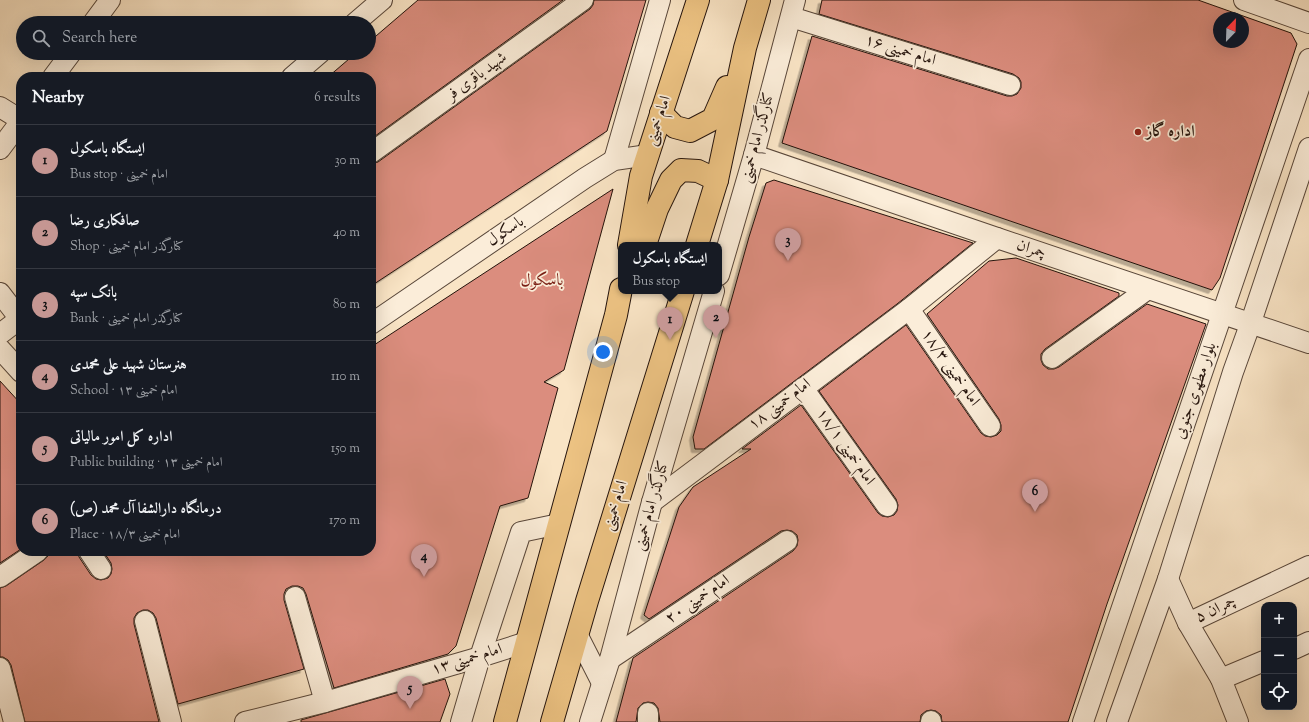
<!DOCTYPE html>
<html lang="en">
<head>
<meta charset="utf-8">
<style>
	body { margin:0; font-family:"Sorts Mill Goudy",Amiri,serif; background:#242831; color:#f1f3f6 }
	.controls { position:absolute; right:12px; bottom:12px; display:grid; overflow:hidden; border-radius:8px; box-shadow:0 4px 16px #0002 }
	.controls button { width:36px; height:36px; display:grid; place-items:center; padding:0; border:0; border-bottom:1px solid #363941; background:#171b24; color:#f1f3f6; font:20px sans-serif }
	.compass { position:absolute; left:1213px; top:12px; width:36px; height:36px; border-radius:50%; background:#171b24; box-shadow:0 4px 16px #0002; rotate:23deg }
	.you { position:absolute; left:603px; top:352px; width:14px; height:14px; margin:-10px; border:3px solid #fff; border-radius:50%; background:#1a73e8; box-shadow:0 0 0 6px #1a73e833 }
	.badge { display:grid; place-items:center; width:26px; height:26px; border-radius:50%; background:#c59692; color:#111; font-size:13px; font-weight:700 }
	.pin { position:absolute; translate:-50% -33px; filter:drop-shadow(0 1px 2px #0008) }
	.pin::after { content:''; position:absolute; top:21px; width:14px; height:12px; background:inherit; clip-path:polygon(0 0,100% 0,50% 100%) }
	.popup { position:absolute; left:618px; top:242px; width:104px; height:52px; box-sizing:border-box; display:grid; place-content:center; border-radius:8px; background:#171b24; filter:drop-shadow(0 1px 3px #0005); font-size:13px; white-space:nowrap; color:#9ea1a6 }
	.popup b { font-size:15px; color:#f1f3f6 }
	.popup::after { content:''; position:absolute; left:50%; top:100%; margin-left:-8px; border:8px solid transparent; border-top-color:#171b24 }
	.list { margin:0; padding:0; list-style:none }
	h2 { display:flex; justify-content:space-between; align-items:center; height:52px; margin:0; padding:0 16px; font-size:17px }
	h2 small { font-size:13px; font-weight:400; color:#9ea1a6 }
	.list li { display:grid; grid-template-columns:26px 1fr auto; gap:12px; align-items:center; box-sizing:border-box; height:72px; padding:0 16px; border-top:1px solid #363941 }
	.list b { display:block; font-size:15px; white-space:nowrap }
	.list p { margin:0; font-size:13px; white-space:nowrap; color:#9ea1a6 }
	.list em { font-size:13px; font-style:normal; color:#9ea1a6 }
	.icon { flex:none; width:22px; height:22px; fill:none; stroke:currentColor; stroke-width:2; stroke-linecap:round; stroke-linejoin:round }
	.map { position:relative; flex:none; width:1309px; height:722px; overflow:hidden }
	.search { position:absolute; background:#171b24; box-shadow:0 4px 16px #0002; left:16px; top:16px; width:360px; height:44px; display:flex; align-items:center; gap:10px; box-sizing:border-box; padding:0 14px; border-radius:22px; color:#9ea1a6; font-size:15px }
	.panel { position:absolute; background:#171b24; box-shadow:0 4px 16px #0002; left:16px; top:72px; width:360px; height:484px; border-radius:16px }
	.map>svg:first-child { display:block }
</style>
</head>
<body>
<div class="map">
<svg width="1309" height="722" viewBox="0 0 1309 722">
	<defs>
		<filter id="shadow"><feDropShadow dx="-3.5" dy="3.5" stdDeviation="0" flood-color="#0004"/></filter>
	</defs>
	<rect width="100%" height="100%" fill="#f9e4c5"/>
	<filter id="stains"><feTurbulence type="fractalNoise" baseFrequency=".005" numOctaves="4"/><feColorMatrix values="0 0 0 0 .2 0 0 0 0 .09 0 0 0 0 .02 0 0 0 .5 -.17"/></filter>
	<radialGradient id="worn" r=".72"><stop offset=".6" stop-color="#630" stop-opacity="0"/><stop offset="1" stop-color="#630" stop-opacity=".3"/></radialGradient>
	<g fill="#db8d7e" stroke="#24130c" fill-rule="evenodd" filter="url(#shadow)">
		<path d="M418,0h145l-192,139v-62h-43l28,-24h13v-11z"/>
		<path d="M594,0h52l-39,131 -236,155v-122l7,-2 212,-153 3,-4z"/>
		<path d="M822,0h376l93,33 6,11 -77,234 -8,12 -430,-147 30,-107 195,60h5l5,-2 4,-6v-6l-2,-4 -6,-4 -194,-60zM1219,18h24v24h-24z"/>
		<path d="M774,180l199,63 -76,61 -193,145h-9l-2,-12 56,-200 17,-54z"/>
		<path d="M613,189l-49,181 -20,12 14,6 -30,110 -28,8 -44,140 -8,8 -114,34 -28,-94 -3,-6 -5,-2h-6l-6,3 -2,5v6l20,69 -126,35 -22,-86 -3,-5 -5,-3h-5l-6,3 -3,5v6l25,98h-134l-14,-57 -3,-5 -5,-3h-3v-69l6,-2 38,-26 4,-4 1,-5h29l1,6 12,18 5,4 5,1 7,-2 3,-4 1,-5 -1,-6 -8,-12h268v-204z"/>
		<path d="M1016,258l103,35v3l-74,53 -4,5v6l2,5 5,4h6l5,-2 88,-63 59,20 -99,280 -39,118h-126l-1,-7 -5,-4 -5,-1 -5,1 -5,4 -1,7h-260l-2,-14 -4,-5 -6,-1 -5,1 -5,5 -2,14h-20l17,-64 160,-107 4,-5 1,-6 -1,-5 -5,-4 -5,-1 -6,1 -132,88 -5,-4 35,-108 14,-20 58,-38h-9l59,-44 77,108 4,3 6,1 6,-2 3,-4 1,-6 -2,-6 -77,-108 87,-66 75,108 4,3 6,1 6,-2 4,-4v-6l-2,-6 -72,-105 62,-53z"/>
		<path d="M0,381l21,23v145l-21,14z"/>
		<path d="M445,679l5,15 -10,28h-139v-2z"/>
	</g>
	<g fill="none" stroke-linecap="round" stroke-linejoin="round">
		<g stroke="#59473a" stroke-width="22">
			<g id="minor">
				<path d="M1244,0l65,23"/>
				<path d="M791,17l219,68"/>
				<path d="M93,23l17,-23"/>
				<path d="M355,23l27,-23"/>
				<path d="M53,77l18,-24"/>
				<path d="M292,77l28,-24"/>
				<path d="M0,107l21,13"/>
				<path d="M0,149l21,-28"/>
				<path d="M371,153l212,-153"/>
				<path d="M754,155l243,83 312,105"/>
				<path d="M614,160l46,-160"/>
				<path d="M719,275l35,-120 41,-155"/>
				<path d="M0,293l20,26"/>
				<path d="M909,309l81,117"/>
				<path d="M371,324l214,-146 29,-18 34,-5"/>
				<path d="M0,334l21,-16"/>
				<path d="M0,349l21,23"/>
				<path d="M1052,358l96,-69"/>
				<path d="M803,388l84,118"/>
				<path d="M652,502l257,-193 88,-71"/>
				<path d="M89,551l12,18"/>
				<path d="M0,577l38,-26"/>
				<path d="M1168,579l20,44 33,56 17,43"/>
				<path d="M295,597l30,105"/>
				<path d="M145,621l26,101"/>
				<path d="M1188,623l121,-57"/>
				<path d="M577,634l25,49"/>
				<path d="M1294,649l15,-7"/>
				<path d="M610,659l177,-118"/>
				<path d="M0,668l14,54"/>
				<path d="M1221,679l43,-18"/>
				<path d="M648,713v9"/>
				<path d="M931,721v1"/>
				<path d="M245,722l80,-20 155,-45 47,-15"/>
				<path d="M461,722l19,-65 41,-125 38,-8"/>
				<path d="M590,722l20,-63 42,-157 62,-211"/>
				<path d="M1083,722l226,-663"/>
				<path d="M1117,722l51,-143 65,-207 18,-50 58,-174"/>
			</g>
		</g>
		<g stroke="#24130c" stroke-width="24">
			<g id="major">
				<path d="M661,113l14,14 15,4 23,-12 14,-32"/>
				<path d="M629,245l12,-69 57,-176"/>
				<path d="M645,245l12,-36 14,-29 10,-10 17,1 19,9"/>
				<path d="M697,245l20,-65 28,-132 14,-48"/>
				<path d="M505,722l111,-407 5,-26"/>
				<path d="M552,722l35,-121 96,-310"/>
			</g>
		</g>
		<use href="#minor" stroke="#fbedd9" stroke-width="20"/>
		<use href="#major" stroke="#ecc282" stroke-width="22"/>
	</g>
	<circle fill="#8f2418" stroke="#fbedd9" stroke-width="1.5" cx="1138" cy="132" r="4"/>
	<g text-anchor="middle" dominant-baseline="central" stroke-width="3.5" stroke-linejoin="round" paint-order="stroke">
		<g font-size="16" fill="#24130c" stroke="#fbedd9">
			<text transform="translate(900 51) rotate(17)">امام خمینی ۱۶</text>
			<text transform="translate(477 77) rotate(-36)">شهید باقری فر</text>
			<text transform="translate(659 121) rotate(-72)">امام خمینی</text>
			<text transform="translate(758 138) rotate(-75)">کنارگذر امام خمینی</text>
			<text transform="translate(506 232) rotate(-34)">باسکول</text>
			<text transform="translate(1031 250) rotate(19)">چمران</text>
			<text transform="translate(950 368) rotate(55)">امام خمینی ۱۸/۳</text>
			<text transform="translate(1196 391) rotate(-71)">بلوار مطهری جنوبی</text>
			<text transform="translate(780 405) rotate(-37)">امام خمینی ۱۸</text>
			<text transform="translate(845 447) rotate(55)">امام خمینی ۱۸/۱</text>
			<text transform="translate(616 506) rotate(-73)">امام خمینی</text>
			<text transform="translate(652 506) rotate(-74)">کنارگذر امام خمینی</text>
			<text transform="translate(698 600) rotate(-34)">امام خمینی ۲۰</text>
			<text transform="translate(1216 610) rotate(-25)">چمران ۵</text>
			<text transform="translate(467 660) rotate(-17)">امام خمینی ۱۳</text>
		</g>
		<g font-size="16" font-weight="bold" fill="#24130c" stroke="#fbedd9" text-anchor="start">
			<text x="1146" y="132">اداره گاز</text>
		</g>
		<g font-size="17" fill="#7a1f14" stroke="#fbedd9">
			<text x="542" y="281">باسکول</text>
		</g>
	</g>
	<rect width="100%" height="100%" filter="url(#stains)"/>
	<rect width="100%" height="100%" fill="url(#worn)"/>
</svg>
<div class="controls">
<button>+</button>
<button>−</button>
<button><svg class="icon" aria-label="locate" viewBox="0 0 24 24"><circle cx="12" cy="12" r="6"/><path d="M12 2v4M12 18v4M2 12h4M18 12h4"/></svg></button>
</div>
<svg class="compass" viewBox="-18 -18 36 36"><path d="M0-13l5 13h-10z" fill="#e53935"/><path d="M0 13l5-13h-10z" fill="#9ea1a6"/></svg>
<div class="you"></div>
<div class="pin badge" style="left:670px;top:340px">1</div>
<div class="popup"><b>ایستگاه باسکول</b>Bus stop</div>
<div class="pin badge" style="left:716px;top:338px">2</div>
<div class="pin badge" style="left:788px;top:261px">3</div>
<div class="pin badge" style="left:424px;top:577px">4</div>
<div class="pin badge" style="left:410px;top:709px">5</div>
<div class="pin badge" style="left:1035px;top:512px">6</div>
<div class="search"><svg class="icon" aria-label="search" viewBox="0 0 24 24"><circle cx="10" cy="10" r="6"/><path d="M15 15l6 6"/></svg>Search here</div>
<section class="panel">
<h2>Nearby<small>6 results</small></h2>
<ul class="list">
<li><span class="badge">1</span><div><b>ایستگاه باسکول</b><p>Bus stop · امام خمینی</p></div><em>30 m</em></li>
<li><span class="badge">2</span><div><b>صافکاری رضا</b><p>Shop · کنارگذر امام خمینی</p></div><em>40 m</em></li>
<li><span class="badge">3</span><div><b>بانک سپه</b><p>Bank · کنارگذر امام خمینی</p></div><em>80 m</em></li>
<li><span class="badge">4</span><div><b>هنرستان شهید علی محمدی</b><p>School · امام خمینی ۱۳</p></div><em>110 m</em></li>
<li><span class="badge">5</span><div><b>اداره کل امور مالیاتی</b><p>Public building · امام خمینی ۱۳</p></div><em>150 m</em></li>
<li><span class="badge">6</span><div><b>درمانگاه دارالشفا آل محمد (ص)</b><p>Place · امام خمینی ۱۸/۳</p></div><em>170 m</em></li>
</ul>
</section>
</div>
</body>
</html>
